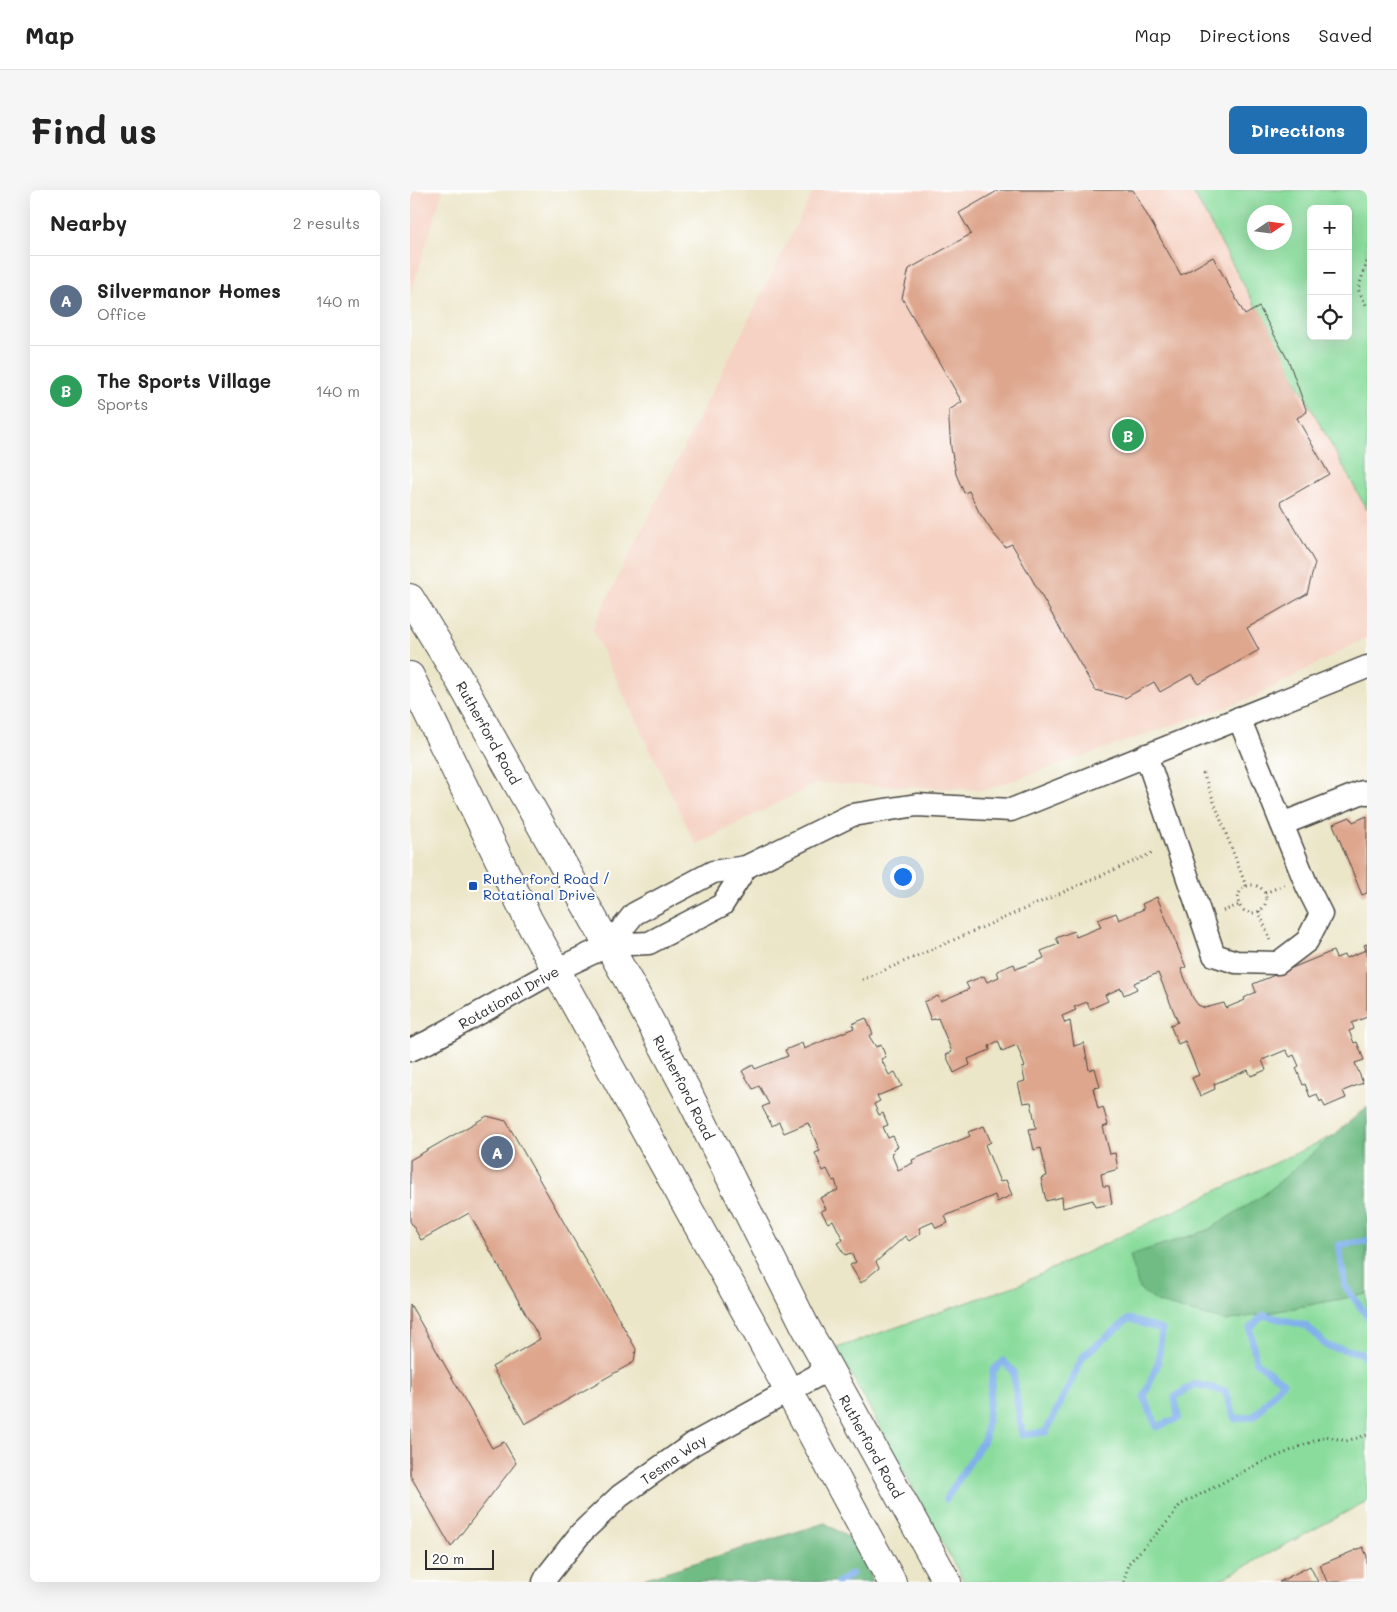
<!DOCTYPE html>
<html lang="en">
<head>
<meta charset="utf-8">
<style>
	body { margin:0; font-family:Mali,sans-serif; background:#f6f6f6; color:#222 }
	.controls { position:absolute; right:15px; top:15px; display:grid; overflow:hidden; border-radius:8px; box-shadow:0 5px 20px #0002 }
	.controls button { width:45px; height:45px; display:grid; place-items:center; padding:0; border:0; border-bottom:1px solid #e0e0e0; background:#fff; color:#222; font:25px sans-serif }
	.compass { position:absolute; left:837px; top:15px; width:45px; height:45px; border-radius:50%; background:#fff; box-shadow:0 5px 20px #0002; rotate:77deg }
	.scale { position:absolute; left:15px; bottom:12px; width:69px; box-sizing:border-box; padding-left:5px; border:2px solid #2b2b2b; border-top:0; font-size:14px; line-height:18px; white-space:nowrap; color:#2b2b2b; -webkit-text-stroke:4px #fff; paint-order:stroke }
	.you { position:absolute; left:492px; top:686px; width:18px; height:18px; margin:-12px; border:4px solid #fff; border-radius:50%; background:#1a73e8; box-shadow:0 0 0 8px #1a73e833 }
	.badge { display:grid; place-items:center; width:32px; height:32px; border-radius:50%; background:#1f6fb2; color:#fff; font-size:16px; font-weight:700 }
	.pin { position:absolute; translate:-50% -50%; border:2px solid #fff; box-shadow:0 1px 5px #0006 }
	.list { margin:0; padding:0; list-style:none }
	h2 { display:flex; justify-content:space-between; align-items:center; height:65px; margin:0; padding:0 20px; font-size:21px }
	h2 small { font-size:16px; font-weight:400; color:#767676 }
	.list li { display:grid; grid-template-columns:32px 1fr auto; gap:15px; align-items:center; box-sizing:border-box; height:90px; padding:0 20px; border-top:1px solid #e0e0e0 }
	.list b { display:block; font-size:19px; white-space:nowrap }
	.list p { margin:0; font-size:16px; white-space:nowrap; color:#767676 }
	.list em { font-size:16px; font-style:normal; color:#767676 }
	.icon { flex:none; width:28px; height:28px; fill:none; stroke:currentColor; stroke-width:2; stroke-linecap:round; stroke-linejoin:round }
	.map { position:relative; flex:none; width:957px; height:1392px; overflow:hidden; border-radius:8px }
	header { display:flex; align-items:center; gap:30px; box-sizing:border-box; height:70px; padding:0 25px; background:#fff; border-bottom:1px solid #e0e0e0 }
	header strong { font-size:24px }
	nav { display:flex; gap:28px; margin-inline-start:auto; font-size:18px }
	.intro { display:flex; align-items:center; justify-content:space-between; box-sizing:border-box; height:120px; padding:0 30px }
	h1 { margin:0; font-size:35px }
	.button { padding:12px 22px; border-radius:8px; background:#1f6fb2; color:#fff; font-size:18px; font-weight:700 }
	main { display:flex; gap:30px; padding:0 30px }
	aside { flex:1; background:#fff; border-radius:8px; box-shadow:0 5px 20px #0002 }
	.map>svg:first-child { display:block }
</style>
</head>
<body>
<header>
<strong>Map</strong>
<nav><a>Map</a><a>Directions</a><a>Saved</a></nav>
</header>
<div class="intro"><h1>Find us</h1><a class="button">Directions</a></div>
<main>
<aside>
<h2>Nearby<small>2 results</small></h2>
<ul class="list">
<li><span class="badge" style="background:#5c6f8a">A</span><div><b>Silvermanor Homes</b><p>Office</p></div><em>140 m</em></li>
<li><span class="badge" style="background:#2e9e5b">B</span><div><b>The Sports Village</b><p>Sports</p></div><em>140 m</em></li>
</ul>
</aside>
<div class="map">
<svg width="957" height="1392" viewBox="0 0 957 1392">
	<rect width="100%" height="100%" fill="#fff"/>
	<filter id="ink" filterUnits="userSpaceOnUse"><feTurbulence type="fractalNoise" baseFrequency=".02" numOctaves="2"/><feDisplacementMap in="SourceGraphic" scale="10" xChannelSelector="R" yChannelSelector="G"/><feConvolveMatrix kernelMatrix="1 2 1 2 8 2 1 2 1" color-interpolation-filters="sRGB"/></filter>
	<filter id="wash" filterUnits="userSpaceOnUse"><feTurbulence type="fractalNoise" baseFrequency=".0096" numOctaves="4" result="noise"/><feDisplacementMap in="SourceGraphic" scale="20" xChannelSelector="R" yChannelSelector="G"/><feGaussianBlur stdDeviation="1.12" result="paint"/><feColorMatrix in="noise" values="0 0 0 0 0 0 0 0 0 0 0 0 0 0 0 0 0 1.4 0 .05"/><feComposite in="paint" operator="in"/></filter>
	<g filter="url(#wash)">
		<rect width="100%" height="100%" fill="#ece6c9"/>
		<g fill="#f5d2c3">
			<path d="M0,0h33l-33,106z"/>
			<path d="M404,0h378l175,320v127l-110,59 -272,94 -168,-7 -121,62 -104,-216z"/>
		</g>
		<g fill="#8adc9c" stroke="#5a8464" fill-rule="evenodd">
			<path d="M782,0h175v320zM901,19h37v127h-37zM844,22h30v30h-30z"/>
			<path d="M957,927v384l-151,81h-252l-127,-234 183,-64 342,-162z"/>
		</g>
		<g fill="#6fbc84" stroke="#4d7458">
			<path d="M957,917v187l-141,27 -67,-18 -20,-14 -9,-34 78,-25 57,-36z"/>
			<path d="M415,1333l34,21 14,38h-240z"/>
		</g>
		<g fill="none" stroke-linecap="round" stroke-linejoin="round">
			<g stroke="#81b0eb" stroke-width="7">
				<path d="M957,1051l-28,4 6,41 22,30"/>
				<path d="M536,1309l39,-61 8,-67 10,-10 10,10 9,64 24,-3 38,-77 45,-36 33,11 -4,33 -14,34 13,30 21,-9 -3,-21 20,-13 30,7 10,28 20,-3 28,-34 -27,-20 -6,-34 14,-13 43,11 20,20 34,7 6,6"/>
				<path d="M428,1392l14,-8"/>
			</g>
		</g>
		<g id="blocks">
			<g fill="#dea68d">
				<path d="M589,0h134l48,85 32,-18 32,58 14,-8 30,55 18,50 -10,6 32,56 -49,28 35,61 -8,31 -60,34 12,22 -60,34 -7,-10 -32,18 -6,-10 -29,16 -30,-8 -83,-146 -7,3 -12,-14 -14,-21 -10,-21 -5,2 -8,-19 -5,-26 -2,-26v-12l13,-8 -60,-104 7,-29 62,-35 -12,-21z"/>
				<path d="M957,626v77l-5,2 -29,-71 17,-7 3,5z"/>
				<path d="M747,707l29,70 -5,2 12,29 5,7 7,3 19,-5 2,5 19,-8 -1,-2 12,-6 -3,-8 80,-33 3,7 8,-3 2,3 20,-8 -2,-5 3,-1v73l-15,6 2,6 -5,2 5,12 3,-1 7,18 -9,3 8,20 -20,8 3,7 -21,9 -3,-7 -2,2 -3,-8 -7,3 -5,-13 -2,1 -7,-17 3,-2 -5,-11 -4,2 -4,-7 -24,10 4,10 -15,6 -3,-6 -34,14 1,5 -15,7 -8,-18 7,-3 -14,-34 -7,3 -8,-19 8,-3 -20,-49 -24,10 3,6 -13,6 -3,-7 -16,7 3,6 -18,8 -3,-7 -13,5 2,3 -14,6 3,7 5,-2 4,25 10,-3 5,27 6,-2 5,19 -7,1 5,21 5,-2 5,18 -5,2 7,27 5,-1 3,16 -17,5 2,12h6l3,18 -17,3 -2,-7 -30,8 -1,-11 -16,4 -5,-23 6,-2 -6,-28 -7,2 -5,-21 7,-1 -5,-26 -8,1 -5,-20 7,-2 -3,-13 3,-1 -8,-22 -15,6 -4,-10 -9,5 1,4 -22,9 2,6 -16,8 -8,-18 6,-3 -14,-34 -7,2 -7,-18 14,-6 3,5 28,-12 -3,-6 18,-7 3,6 12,-5 -2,-6 17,-7 2,5 28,-11 -3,-7 18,-7 -3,-6 18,-7 2,6 25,-10 -3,-7 18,-7 3,7 25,-11 -2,-5z"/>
				<path d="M456,828l7,16 -4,2 7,11 5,-2 5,12 -5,2 8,16 6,-3 7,14 -25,10 3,5 -6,3 5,11 4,-2 5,12 -5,2 5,11 5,-2 5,11 -5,2 1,3 -3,1 7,17 15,-7 -1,-3 58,-24 -2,-4 16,-6 7,16 -6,3 15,37 6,-2 6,15 -15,7 -2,-7 -50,21 3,7 -12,5 -3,-6 -14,6 2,5 -12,8 -4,-5 -29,26 3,6 -18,15 -11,-18 6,-3 -5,-9 -6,2 -8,-12 6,-3 -10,-20 -5,3 -7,-12 5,-2 -6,-11 18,-8 -3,-10 -2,1 -6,-12 -4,2 -8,-18 5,-2 -12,-28 -24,10 -5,-11 -7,4 -10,-19 7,-3 -10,-18 -6,3 -11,-18 11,-6 2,4 33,-13 -3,-6 17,-7 2,6 50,-21 -2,-4z"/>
				<path d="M77,926l19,5 130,228 -2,13 -109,62 -33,-57 48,-28 -71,-126 -48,27 -11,-19v-61z"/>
				<path d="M0,1114l82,144 12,-6 12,21 -65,84 -41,-72z"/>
				<path d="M953,1357l4,9v26h-40l-7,-17z"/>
				<path d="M900,1376l8,16h-39z"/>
			</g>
		</g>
	</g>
	<g filter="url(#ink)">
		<use href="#blocks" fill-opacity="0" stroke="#484743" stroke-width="1"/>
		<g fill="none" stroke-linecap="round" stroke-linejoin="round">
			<g stroke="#484743" stroke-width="25">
				<g id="minor">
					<path d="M736,565l68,200 22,7 42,1 29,-22 14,-27 -14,-28 -68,-168"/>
					<path d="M872,634l81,-32 4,1"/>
					<path d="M199,755l25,-31 79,-42 33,-5 106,-52 65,-10 94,5 356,-143"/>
					<path id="s1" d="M0,860l18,-8 128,-72 53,-25 40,-2 73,-38 24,-38"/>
					<path id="s2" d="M134,1392l3,-6 34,-43 39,-37 73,-52 136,-75"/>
				</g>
			</g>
			<g stroke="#484743" stroke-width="30">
				<g id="major">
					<path id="s3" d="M0,408l41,67 183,326 52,98 119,237 142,256"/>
					<path d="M0,486l119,245 229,413 134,248"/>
				</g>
			</g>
			<g stroke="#484743" stroke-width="3" stroke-dasharray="1 4" stroke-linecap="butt">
				<path d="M957,72l-9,27 9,18"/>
				<path d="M793,583l43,113"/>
				<circle cx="842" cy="709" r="14"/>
				<path d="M855,703l19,-8"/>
				<path d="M813,721l16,-6"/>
				<path d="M849,721l11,30"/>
				<path d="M452,790l293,-128"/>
				<path d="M714,1392l4,-18 42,-45 10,-14 76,-40 70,-29 20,5 21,-6"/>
			</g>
			<use href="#minor" stroke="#fff" stroke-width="22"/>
			<use href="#major" stroke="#fff" stroke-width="28"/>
		</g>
	</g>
	<rect fill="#1a4fb4" stroke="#fff" stroke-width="2" x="58" y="691" width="10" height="10" rx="2.5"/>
	<g text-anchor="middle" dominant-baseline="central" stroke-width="4" stroke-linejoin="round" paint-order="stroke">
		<g font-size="14" fill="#2b2b2b" stroke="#fff">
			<text stroke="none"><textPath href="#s3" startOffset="156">Rutherford Road</textPath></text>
			<text stroke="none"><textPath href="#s1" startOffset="112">Rotational Drive</textPath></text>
			<text stroke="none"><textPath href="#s3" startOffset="561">Rutherford Road</textPath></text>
			<text stroke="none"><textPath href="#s3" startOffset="966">Rutherford Road</textPath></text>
			<text stroke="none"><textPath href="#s2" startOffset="180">Tesma Way</textPath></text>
		</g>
		<g font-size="14" fill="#164399" stroke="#fff" text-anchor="start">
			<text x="73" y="688">Rutherford Road /<tspan x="73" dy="16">Rotational Drive</tspan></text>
		</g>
	</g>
</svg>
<div class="controls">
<button>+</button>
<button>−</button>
<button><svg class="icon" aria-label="locate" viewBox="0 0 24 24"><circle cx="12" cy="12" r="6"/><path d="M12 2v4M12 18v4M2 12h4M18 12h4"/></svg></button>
</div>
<svg class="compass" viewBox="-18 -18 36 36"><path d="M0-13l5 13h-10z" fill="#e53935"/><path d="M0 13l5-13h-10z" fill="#767676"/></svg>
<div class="scale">20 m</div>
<div class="you"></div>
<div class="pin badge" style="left:87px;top:962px;background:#5c6f8a">A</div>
<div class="pin badge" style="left:718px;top:245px;background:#2e9e5b">B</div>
</div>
</main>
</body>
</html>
